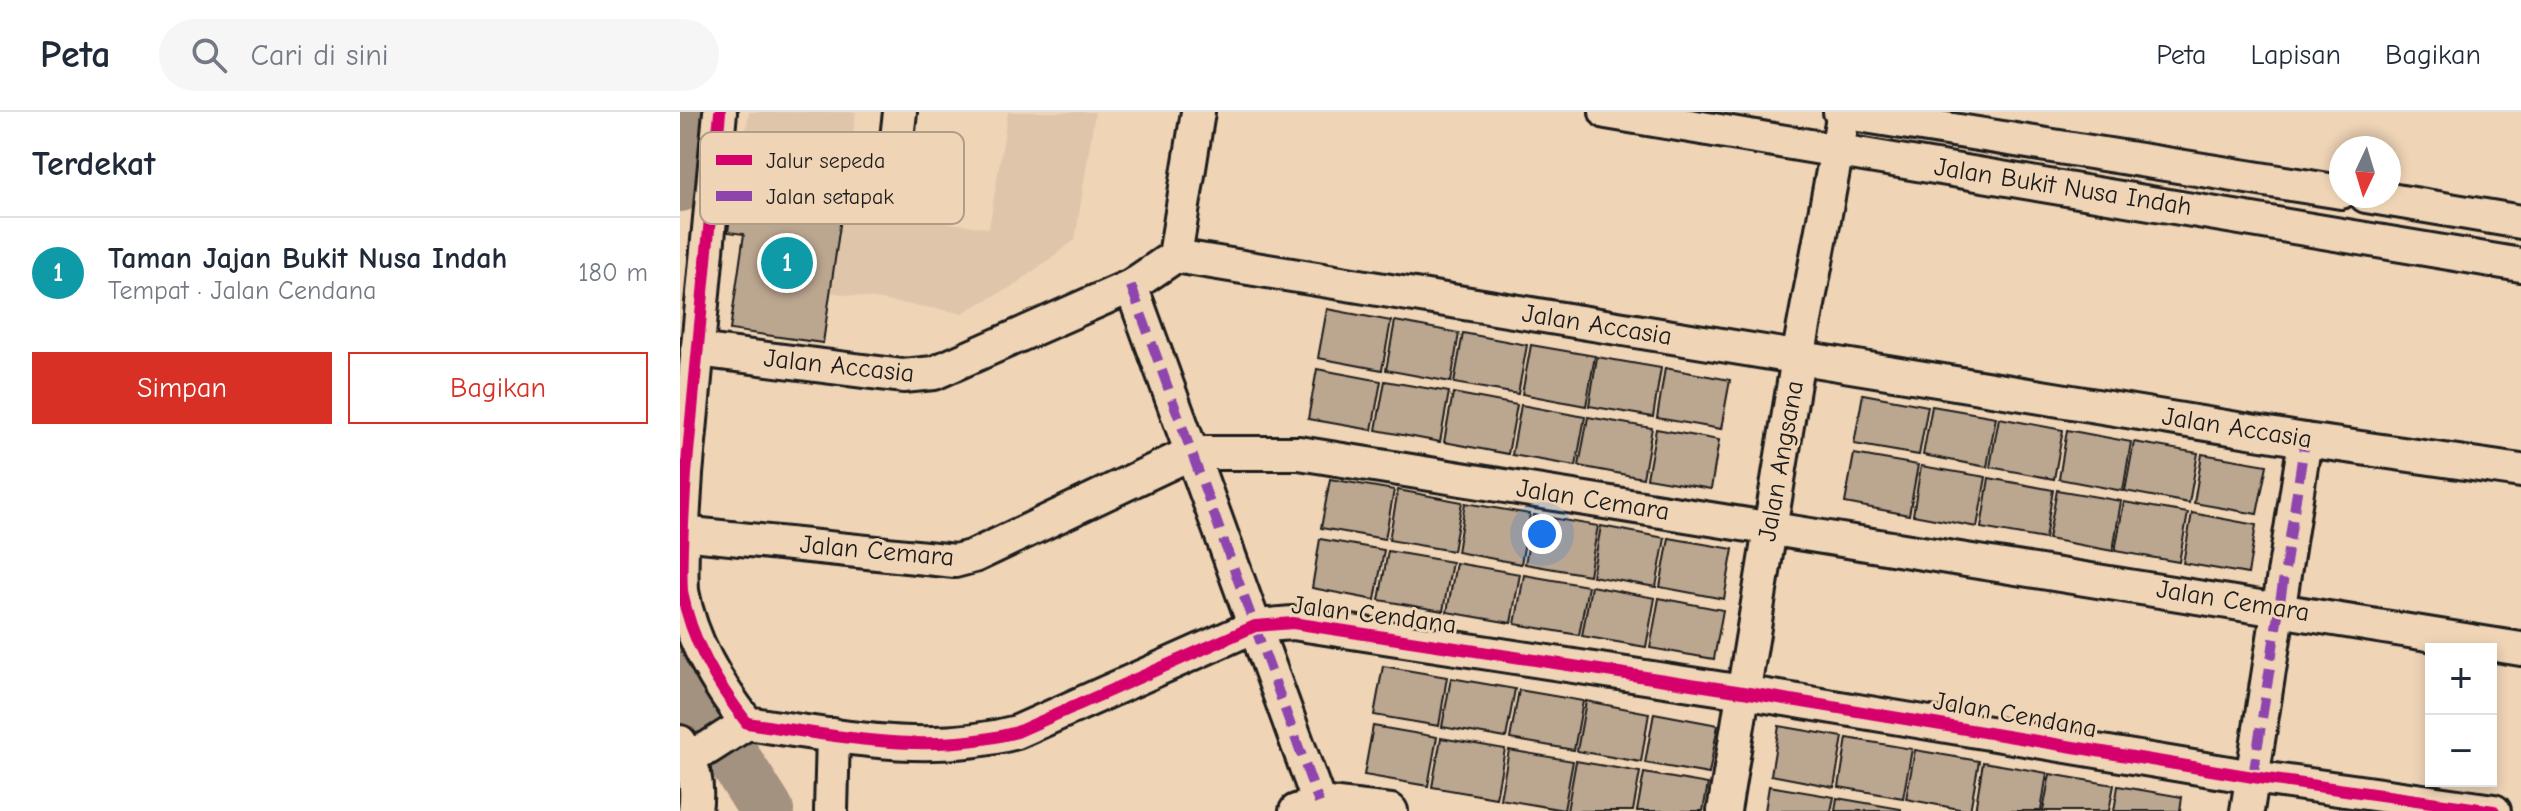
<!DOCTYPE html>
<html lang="id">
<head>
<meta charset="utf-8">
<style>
	body { margin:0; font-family:"Comic Neue",sans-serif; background:#f6f6f7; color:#1f2937 }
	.controls { position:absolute; right:24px; bottom:24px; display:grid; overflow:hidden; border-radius:0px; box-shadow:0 4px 12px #0003 }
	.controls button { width:72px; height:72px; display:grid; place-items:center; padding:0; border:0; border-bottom:2px solid #e0e1e3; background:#fff; color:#1f2937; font:40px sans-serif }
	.compass { position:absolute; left:1649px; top:24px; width:72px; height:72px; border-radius:50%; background:#fff; box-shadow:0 4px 12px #0003; rotate:184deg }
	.you { position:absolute; left:862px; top:422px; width:28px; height:28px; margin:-20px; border:6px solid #fff; border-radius:50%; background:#1a73e8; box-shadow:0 0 0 12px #1a73e833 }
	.badge { display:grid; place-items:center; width:52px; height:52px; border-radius:50%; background:#d93025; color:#fff; font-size:26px; font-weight:700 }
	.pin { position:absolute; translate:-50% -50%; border:4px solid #fff; box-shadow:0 2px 8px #0006 }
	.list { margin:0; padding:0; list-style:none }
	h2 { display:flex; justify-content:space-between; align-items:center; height:104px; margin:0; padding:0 32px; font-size:34px }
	h2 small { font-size:26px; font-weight:400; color:#747a83 }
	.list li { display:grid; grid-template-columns:52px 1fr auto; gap:24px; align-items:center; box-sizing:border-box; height:112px; padding:0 32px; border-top:2px solid #e0e1e3 }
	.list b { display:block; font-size:30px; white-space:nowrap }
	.list p { margin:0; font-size:26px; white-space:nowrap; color:#747a83 }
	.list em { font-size:26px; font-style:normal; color:#747a83 }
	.actions { display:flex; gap:16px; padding:24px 32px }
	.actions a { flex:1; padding:18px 0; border:2px solid #d93025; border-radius:0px; text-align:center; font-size:28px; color:#d93025 }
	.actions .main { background:#d93025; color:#fff }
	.icon { flex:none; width:44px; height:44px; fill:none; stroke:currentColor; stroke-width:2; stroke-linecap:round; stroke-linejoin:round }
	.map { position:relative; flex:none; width:1841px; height:699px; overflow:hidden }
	header { display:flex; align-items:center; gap:48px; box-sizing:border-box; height:112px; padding:0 40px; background:#fff; border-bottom:2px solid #e0e1e3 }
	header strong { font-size:38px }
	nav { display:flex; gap:44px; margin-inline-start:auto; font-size:28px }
	.search { width:560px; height:72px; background:#f6f6f7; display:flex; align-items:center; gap:20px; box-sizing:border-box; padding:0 28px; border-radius:44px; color:#747a83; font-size:30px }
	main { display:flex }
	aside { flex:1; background:#fff }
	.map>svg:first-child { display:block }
</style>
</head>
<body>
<header>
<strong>Peta</strong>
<div class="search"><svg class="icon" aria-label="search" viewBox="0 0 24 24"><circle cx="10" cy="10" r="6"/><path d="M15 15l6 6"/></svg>Cari di sini</div>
<nav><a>Peta</a><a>Lapisan</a><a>Bagikan</a></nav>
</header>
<main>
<aside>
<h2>Terdekat<small></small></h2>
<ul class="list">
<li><span class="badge" style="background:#0f9aa8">1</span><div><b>Taman Jajan Bukit Nusa Indah</b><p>Tempat · Jalan Cendana</p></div><em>180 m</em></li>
</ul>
<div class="actions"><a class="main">Simpan</a><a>Bagikan</a></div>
</aside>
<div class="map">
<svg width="1841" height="699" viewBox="0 0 1841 699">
	<rect width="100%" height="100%" fill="#efd4b6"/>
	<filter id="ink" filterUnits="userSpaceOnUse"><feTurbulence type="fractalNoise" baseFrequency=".0125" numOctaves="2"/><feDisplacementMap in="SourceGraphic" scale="16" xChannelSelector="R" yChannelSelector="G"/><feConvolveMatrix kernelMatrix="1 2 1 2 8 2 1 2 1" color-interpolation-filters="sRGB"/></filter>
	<g filter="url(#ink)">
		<g fill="#dfc6ab">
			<path d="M69,0h107l-11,78 -89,-13 -18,2z"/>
			<path d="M328,0h87l-20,128 -62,46 -51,27 -132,-21 12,-83 147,19z"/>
		</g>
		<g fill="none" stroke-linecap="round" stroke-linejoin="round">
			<g stroke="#a49280" stroke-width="54">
				<path d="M0,73l7,-73"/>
				<path d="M0,561l87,138"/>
			</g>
		</g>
		<g fill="#bba690" stroke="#1c1c1c" stroke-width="2">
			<path d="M76,65l89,13 -22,153 -93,-13 14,-96 -16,-2 5,-37 20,2z"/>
			<path d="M647,197l64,12 -9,49 -64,-12z"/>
			<path d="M715,209l64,12 -8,49 -65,-12z"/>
			<path d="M783,221l64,12 -9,49 -64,-11z"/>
			<path d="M851,233l64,11 -9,50 -64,-12z"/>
			<path d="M917,245l64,11 -8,49 -64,-11z"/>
			<path d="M985,256l65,12 -9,49 -64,-11z"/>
			<path d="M637,257l64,12 -9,49 -64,-11z"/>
			<path d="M705,269l64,11 -9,50 -64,-12z"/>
			<path d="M773,281l64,12 -9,49 -64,-12z"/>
			<path d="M1183,282l65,12 -9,49 -65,-11z"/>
			<path d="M841,293l64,12 -9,49 -64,-11z"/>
			<path d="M1252,294l64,11 -9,50 -64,-12z"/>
			<path d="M908,305l64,11 -9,50 -64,-12z"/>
			<path d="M1319,306l64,12 -9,49 -64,-12z"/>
			<path d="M976,317l63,11 -8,49 -64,-11z"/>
			<path d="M1387,318l64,12 -8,49 -64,-12z"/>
			<path d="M1454,330l64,11 -9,50 -64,-12z"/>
			<path d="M1174,342l64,11 -9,50 -64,-12z"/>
			<path d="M1522,342l65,11 -10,49 -63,-11z"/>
			<path d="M1241,354l65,11 -9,50 -64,-12z"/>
			<path d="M1309,366l64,12 -8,49 -64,-11z"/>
			<path d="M650,367l64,11 -9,49 -64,-11z"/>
			<path d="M718,378l64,12 -9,49 -64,-11z"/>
			<path d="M1377,378l64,11 -8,50 -65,-12z"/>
			<path d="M1444,390l64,11 -9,49 -64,-11z"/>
			<path d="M785,391l65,11 -9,50 -64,-12z"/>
			<path d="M1512,401l64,12 -8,49 -65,-11z"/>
			<path d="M854,403l64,11 -9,49 -64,-11z"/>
			<path d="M921,414l64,12 -9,49 -64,-11z"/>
			<path d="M989,426l64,11 -9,50 -64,-12z"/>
			<path d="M640,427l64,11 -9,50 -63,-12z"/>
			<path d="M708,439l64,11 -9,49 -64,-11z"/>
			<path d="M776,451l64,11 -9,49 -64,-11z"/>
			<path d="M844,463l64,11 -9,49 -64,-11z"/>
			<path d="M911,474l64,12 -9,49 -64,-11z"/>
			<path d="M979,486l64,12 -9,49 -64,-11z"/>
			<path d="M703,554l64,11 -8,49 -65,-11z"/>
			<path d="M771,566l64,11 -9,49 -64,-11z"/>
			<path d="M839,578l64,11 -9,49 -64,-11z"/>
			<path d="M906,589l63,12 -8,49 -64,-11z"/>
			<path d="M974,601l64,12 -9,49 -64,-11z"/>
			<path d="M693,614l64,11 -9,49 -64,-11z"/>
			<path d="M1099,614l64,11 -9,50 -63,-12z"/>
			<path d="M761,626l64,11 -9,49 -64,-11z"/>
			<path d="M1167,626l65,11 -9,49 -64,-11z"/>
			<path d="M829,638l64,11 -9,49 -64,-11z"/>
			<path d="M1235,638l64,11 -9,50 -64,-12z"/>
			<path d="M896,649l64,11 -7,39h-66z"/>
			<path d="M1303,650l64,11 -6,38h-66z"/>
			<path d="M964,661l64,11 -5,27h-66z"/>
			<path d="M1370,662l64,11 -5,26h-66z"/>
			<path d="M1089,674l65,11 -3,14h-66z"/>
			<path d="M1438,674l64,11 -2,14h-66z"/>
			<path d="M1157,686l64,11v2h-66z"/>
		</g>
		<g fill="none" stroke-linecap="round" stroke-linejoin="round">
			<g stroke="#1c1c1c" stroke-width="38">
				<g id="minor">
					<path d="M40,0l-34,362c-2,34 -6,84 -4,117 9,50 35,93 65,132 88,13 182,33 270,9l238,-106 38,-3 450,69 510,85 241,34"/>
					<path d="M926,0l915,153"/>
					<path d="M1160,0l501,80"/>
					<path d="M213,61l7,-61"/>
					<path d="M1686,84l155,26"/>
					<path d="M495,144l23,-144"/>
					<path d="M451,174l188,517"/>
					<path d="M17,238l206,26 31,-3 197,-87 44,-30 1130,184 216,31"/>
					<path d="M2,421l273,28 19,-5 217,-103h108l1222,196"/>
					<path d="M0,630c14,24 19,41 15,69"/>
					<path d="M8,644l20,-8 39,-25"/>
					<path d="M151,699l2,-76"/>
					<path d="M616,699l23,-8 72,8"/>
					<path d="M1044,699l74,-453 46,-246"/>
					<path d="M1567,699l58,-371"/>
				</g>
			</g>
			<use href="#minor" stroke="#efd4b6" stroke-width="32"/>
			<g stroke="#8e44ad" stroke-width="10" stroke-dasharray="20 10" stroke-linecap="butt">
				<path d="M451,174l188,517"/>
				<path d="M1573,665l52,-337"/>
			</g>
			<g stroke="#efd4b6" stroke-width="17">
				<path id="cycleway" d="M40,0l-34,362c-2,34 -6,84 -4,117 9,50 35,93 65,132 88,13 182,33 270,9l238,-106 38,-3 450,69 510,85 241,34"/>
			</g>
			<use href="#cycleway" stroke="#d6006c" stroke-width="12"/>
		</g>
	</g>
	<g text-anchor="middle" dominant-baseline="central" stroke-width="6" stroke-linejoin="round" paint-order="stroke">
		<g font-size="26" fill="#1c1c1c" stroke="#efd4b6">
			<text transform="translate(1383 75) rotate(9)">Jalan Bukit Nusa Indah</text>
			<text transform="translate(917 213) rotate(9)">Jalan Accasia</text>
			<text transform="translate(159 254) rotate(6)">Jalan Accasia</text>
			<text transform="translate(1557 316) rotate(9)">Jalan Accasia</text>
			<text transform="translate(1101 349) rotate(-80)">Jalan Angsana</text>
			<text transform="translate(913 388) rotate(9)">Jalan Cemara</text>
			<text transform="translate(197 439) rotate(5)">Jalan Cemara</text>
			<text transform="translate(1553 489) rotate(9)">Jalan Cemara</text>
			<text transform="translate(694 503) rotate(7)">Jalan Cendana</text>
			<text transform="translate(1335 603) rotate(10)">Jalan Cendana</text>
		</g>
	</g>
	<rect x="20" y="20" width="264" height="92" rx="12" fill="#efd4b6" stroke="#b09d88" stroke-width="2"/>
	<rect x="36" y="43" width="36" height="10" fill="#d6006c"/>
	<rect x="36" y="79" width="36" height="10" fill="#8e44ad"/>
	<g font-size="22" fill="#1c1c1c">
		<text x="86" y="56">Jalur sepeda</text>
		<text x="86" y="92">Jalan setapak</text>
	</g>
</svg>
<div class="controls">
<button>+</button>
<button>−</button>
</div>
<svg class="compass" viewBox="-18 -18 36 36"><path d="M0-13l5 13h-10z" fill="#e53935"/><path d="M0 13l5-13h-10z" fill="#747a83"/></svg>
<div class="you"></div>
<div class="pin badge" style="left:107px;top:151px;background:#0f9aa8">1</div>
</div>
</main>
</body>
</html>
